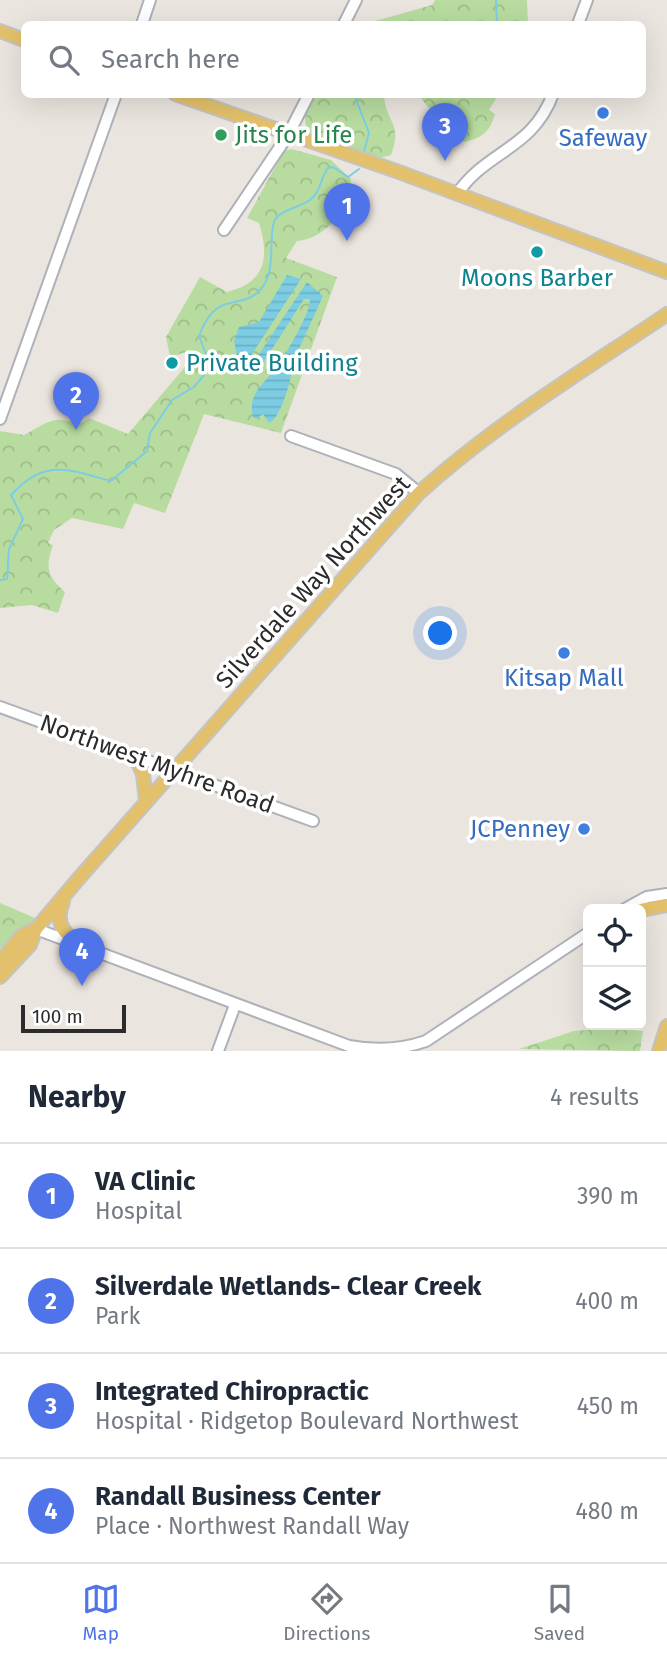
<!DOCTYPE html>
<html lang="en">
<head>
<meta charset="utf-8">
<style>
	body { margin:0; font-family:"Fira Sans",sans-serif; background:#f2f2f3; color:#1f2937 }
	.controls { position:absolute; right:21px; bottom:21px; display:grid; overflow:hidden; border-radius:10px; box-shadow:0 7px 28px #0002 }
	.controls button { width:63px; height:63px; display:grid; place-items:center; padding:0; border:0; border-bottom:2px solid #e0e1e3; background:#fff; color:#1f2937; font:35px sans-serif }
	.scale { position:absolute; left:21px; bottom:18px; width:105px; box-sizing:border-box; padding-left:7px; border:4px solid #2b2b2b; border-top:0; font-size:19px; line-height:24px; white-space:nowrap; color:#2b2b2b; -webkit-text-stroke:5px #fff; paint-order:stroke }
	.you { position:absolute; left:441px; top:634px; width:24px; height:24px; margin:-18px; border:5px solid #fff; border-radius:50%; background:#1a73e8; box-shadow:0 0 0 10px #1a73e833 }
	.badge { display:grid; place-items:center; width:46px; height:46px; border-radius:50%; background:#4f73e8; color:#fff; font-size:23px; font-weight:700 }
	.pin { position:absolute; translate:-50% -58px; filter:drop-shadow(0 2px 4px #0008) }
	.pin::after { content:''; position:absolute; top:37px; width:24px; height:21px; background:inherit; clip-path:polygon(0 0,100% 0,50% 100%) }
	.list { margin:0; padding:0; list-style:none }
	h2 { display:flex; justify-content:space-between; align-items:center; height:91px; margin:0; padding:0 28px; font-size:30px }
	h2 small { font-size:23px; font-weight:400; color:#747a83 }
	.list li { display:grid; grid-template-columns:46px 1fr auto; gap:21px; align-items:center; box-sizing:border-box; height:105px; padding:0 28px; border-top:2px solid #e0e1e3 }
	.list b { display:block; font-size:26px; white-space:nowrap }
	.list p { margin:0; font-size:23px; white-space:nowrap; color:#747a83 }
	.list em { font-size:23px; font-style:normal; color:#747a83 }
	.icon { flex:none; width:38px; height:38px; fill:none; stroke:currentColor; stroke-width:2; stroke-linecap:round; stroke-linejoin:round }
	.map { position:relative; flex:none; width:667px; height:1051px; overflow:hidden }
	.search { position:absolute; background:#fff; box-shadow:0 7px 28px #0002; left:21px; right:21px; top:21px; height:77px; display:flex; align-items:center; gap:18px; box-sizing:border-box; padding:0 24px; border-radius:10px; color:#747a83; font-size:26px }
	.sheet { height:511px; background:#fff }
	nav { display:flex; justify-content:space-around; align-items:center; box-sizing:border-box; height:98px; border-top:2px solid #e0e1e3; background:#fff; font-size:19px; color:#747a83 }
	nav a { display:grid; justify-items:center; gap:4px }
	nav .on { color:#4f73e8 }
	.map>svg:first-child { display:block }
</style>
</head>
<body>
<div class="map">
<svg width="667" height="1051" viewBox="0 0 667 1051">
	<defs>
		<pattern id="forest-crowns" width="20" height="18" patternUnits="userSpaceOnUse" patternTransform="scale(1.75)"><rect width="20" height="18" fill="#b8dca0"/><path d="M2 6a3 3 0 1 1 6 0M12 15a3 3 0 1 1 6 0" fill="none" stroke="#9ebd8a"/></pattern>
		<pattern id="water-rules" width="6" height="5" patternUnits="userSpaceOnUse" patternTransform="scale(1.75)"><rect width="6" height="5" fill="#7ccde3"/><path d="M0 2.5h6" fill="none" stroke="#6bb0c3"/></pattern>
	</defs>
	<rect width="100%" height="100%" fill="#ebe5df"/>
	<g fill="url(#forest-crowns)">
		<path d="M435,0h92l1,24h-163l67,-19z"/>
		<path d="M310,95l74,2c3,26 19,28 7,58l-12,3 -66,-23c-13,-12 -7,-25 -3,-40z"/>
		<path d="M418,95v-1l80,1 -9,15 6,4c-5,18 -13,24 -31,28l-10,-5z"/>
		<path d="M292,149l39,11 20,19c-5,30 -22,59 -54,62l-11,17 51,19 -56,156 -77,-19 -39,99 -31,-10 -11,26 -51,-11 -18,12 -6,13 5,2c-8,23 -6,31 12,47l-7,21 -26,-8 -32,3v-177l24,4c11,-5 19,-13 32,-15 13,-2 22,9 33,-2l39,16 62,-73 -4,-9 -16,5 -4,-20 34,-60 27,15c38,-9 43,-34 32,-69l-12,-5 37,-67z"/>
		<path d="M0,903l42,18c-11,14 -28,13 -42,28z"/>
		<path d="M614,1028l29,3 -3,20 -121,-2 55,-18z"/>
	</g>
	<path fill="url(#water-rules)" d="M287,275l14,4 -51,78h7l50,-75 16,14 -30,66c0,13 -12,57 -24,61l-6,-9 -7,5 -3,-2c-6,-23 11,-33 22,-48 9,-11 36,-57 35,-70h-6l-44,69 -9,4 -12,-6 -5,-25 5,-14 20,-5z"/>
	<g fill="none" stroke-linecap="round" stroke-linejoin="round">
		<g stroke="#7ccde3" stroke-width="2">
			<path d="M496,0l1,24"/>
			<path d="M354,94l15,39 -5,19"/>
			<path d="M0,580l7,-1 2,-30 14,-30 -12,-24c35,-38 57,-25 100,-14l36,-30 3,-18 22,-33 22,-13 11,-13 4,-12 -10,-26c18,-48 40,-24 61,-46 17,-17 8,-50 14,-68 4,-12 27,-15 36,-22 12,-10 10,-22 18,-32l5,-1 15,10 11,-8"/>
		</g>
		<g stroke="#afb1ba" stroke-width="14">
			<g id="minor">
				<path d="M142,24l8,-24"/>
				<path d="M344,24l12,-24"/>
				<path d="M578,24l9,-24"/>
				<path d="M457,194c30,-44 75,-44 96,-100"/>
				<path d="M224,230l64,-95 21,-41"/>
				<path d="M0,419l116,-325"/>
				<path d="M291,436l105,38 23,19"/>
				<path d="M0,707l313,114"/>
				<path d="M625,909l22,-12 20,-3"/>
				<path d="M36,929l313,117c27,5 51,4 77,-5l162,-108"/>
				<path d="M218,1051l17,-46"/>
			</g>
		</g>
		<g stroke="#c4c4c4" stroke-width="16">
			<g id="major">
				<path d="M0,31l24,9"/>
				<path d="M175,94l224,78 268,100"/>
				<path d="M135,756l8,18 3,27"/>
				<path d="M63,902c-12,28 10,38 31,51"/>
				<path d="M641,910l26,-5"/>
				<path d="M0,962l21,-26 15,-7"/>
				<path d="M0,977l30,-32 6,-16 44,-52 339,-384c76,-69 164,-122 248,-179"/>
				<path d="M659,1051l8,-25"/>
			</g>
		</g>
		<use href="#minor" stroke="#fff" stroke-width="10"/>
		<use href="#major" stroke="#e3c16c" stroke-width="12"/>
	</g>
	<g fill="#3f7fe0" stroke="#fff" stroke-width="2.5">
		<circle cx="603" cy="113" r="7"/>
		<circle cx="564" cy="653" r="7"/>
		<circle cx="584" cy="829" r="7"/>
	</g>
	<circle fill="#2e9e5b" stroke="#fff" stroke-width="2.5" cx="221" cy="135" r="7"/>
	<g fill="#0f9aa8" stroke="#fff" stroke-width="2.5">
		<circle cx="537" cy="252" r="7"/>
		<circle cx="172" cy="363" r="7"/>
	</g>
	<g text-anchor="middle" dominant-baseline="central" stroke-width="7" stroke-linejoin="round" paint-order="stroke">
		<g font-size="24" fill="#27864d" stroke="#fff" text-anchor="start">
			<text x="235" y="135">Jits for Life</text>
		</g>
		<g font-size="24" fill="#366cbe" stroke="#fff">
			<text x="603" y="138">Safeway</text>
			<text x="564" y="678">Kitsap Mall</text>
			<text x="570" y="829" text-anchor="end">JCPenney</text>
		</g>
		<g font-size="24" fill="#0d838f" stroke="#fff">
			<text x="537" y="278">Moons Barber</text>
			<text x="186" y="363" text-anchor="start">Private Building</text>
		</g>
		<g font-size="24" fill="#2b2b2b" stroke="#fff">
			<text transform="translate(313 582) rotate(-48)">Silverdale Way Northwest</text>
			<text transform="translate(157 764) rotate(20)">Northwest Myhre Road</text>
		</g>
	</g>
</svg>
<div class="controls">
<button><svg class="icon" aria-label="locate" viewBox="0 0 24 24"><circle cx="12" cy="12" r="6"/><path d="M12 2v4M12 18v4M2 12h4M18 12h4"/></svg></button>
<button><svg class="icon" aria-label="layers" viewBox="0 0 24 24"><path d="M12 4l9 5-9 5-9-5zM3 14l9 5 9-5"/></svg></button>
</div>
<div class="scale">100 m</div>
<div class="you"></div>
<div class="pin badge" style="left:347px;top:241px">1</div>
<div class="pin badge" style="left:76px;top:430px">2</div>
<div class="pin badge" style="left:445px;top:161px">3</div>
<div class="pin badge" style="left:82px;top:986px">4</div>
<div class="search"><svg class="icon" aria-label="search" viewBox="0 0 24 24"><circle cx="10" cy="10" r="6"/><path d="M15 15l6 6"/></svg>Search here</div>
</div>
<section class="sheet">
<h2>Nearby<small>4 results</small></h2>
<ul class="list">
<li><span class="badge">1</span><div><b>VA Clinic</b><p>Hospital</p></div><em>390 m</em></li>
<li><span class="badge">2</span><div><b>Silverdale Wetlands- Clear Creek</b><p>Park</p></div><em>400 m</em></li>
<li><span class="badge">3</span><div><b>Integrated Chiropractic</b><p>Hospital · Ridgetop Boulevard Northwest</p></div><em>450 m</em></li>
<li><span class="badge">4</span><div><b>Randall Business Center</b><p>Place · Northwest Randall Way</p></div><em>480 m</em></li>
</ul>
</section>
<nav>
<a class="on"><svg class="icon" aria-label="map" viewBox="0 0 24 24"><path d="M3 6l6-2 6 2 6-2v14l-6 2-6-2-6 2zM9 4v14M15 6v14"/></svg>Map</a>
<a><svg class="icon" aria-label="directions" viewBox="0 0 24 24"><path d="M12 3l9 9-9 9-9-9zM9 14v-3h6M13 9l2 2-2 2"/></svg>Directions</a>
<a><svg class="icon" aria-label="saved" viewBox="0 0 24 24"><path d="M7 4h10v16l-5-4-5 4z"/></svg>Saved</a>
</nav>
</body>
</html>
